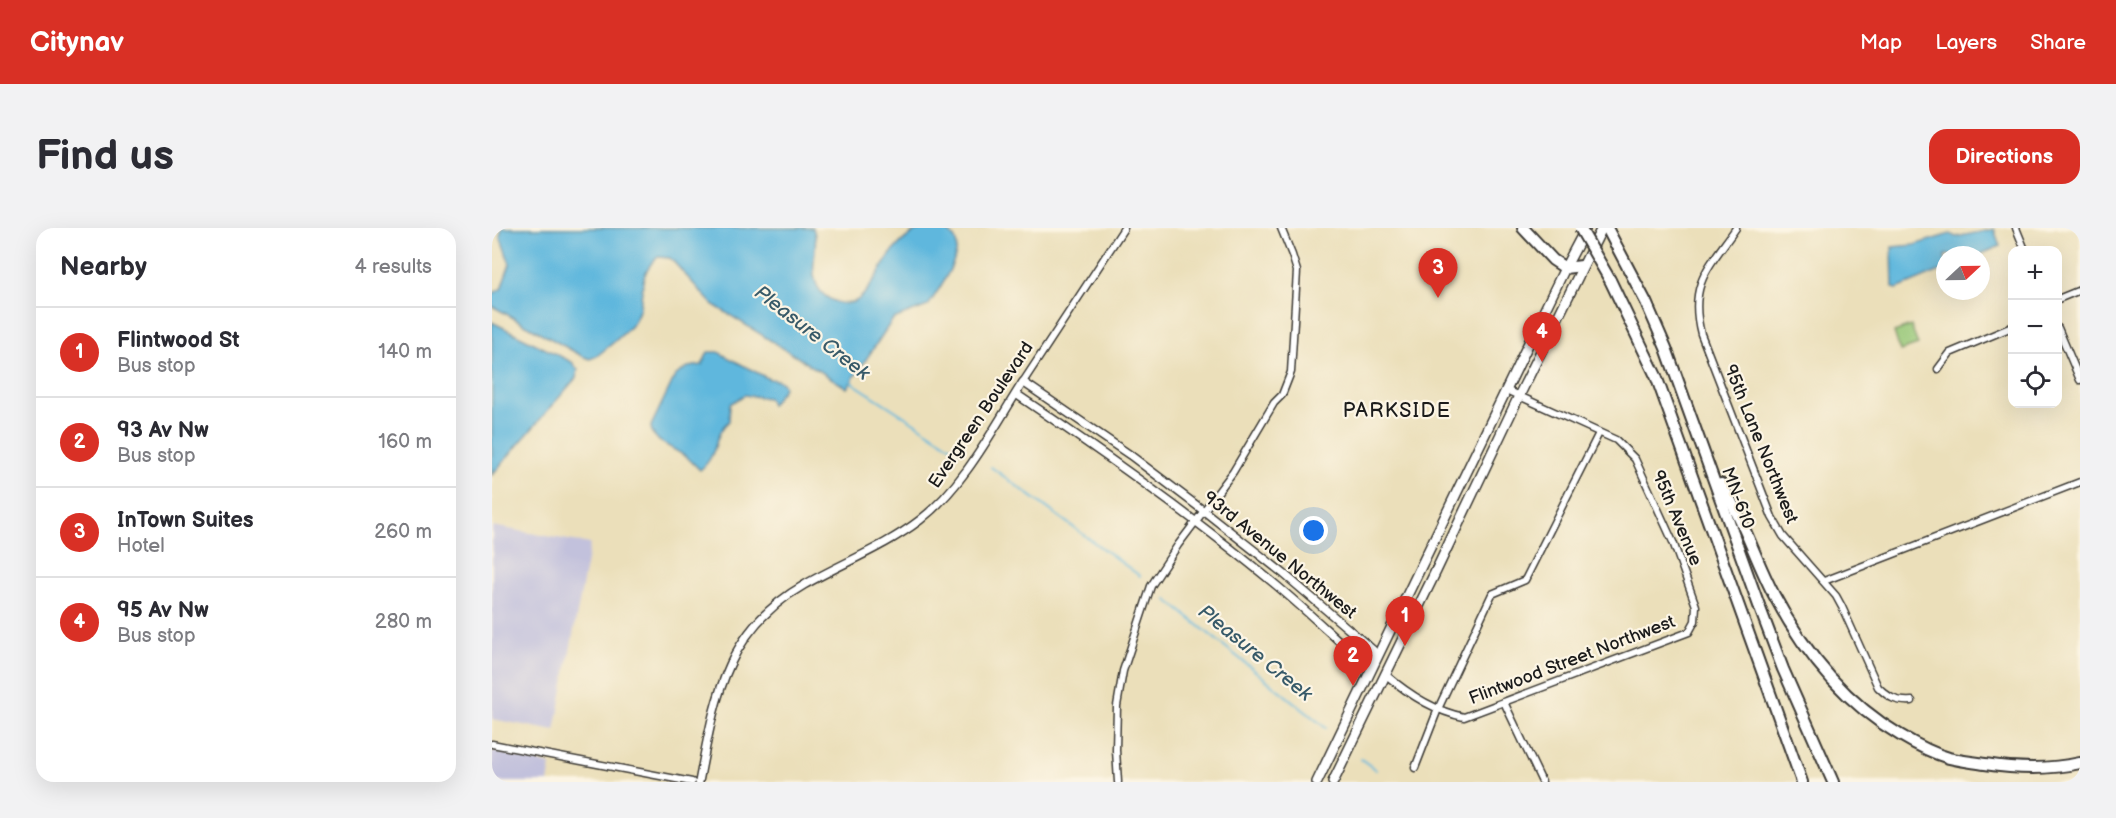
<!DOCTYPE html>
<html lang="en">
<head>
<meta charset="utf-8">
<style>
	body { margin:0; font-family:"Balsamiq Sans",sans-serif; background:#f2f2f3; color:#2b2b33 }
	.controls { position:absolute; right:18px; top:18px; display:grid; overflow:hidden; border-radius:12px; box-shadow:0 6px 24px #0002 }
	.controls button { width:54px; height:54px; display:grid; place-items:center; padding:0; border:0; border-bottom:2px solid #e1e1e2; background:#fff; color:#2b2b33; font:30px sans-serif }
	.compass { position:absolute; left:1444px; top:18px; width:54px; height:54px; border-radius:50%; background:#fff; box-shadow:0 6px 24px #0002; rotate:68deg }
	.you { position:absolute; left:822px; top:303px; width:21px; height:21px; margin:-15px; border:4px solid #fff; border-radius:50%; background:#1a73e8; box-shadow:0 0 0 9px #1a73e833 }
	.badge { display:grid; place-items:center; width:39px; height:39px; border-radius:50%; background:#d93025; color:#fff; font-size:20px; font-weight:700 }
	.pin { position:absolute; translate:-50% -50px; filter:drop-shadow(0 2px 3px #0008) }
	.pin::after { content:''; position:absolute; top:32px; width:21px; height:18px; background:inherit; clip-path:polygon(0 0,100% 0,50% 100%) }
	.list { margin:0; padding:0; list-style:none }
	h2 { display:flex; justify-content:space-between; align-items:center; height:78px; margin:0; padding:0 24px; font-size:26px }
	h2 small { font-size:20px; font-weight:400; color:#7c7c81 }
	.list li { display:grid; grid-template-columns:39px 1fr auto; gap:18px; align-items:center; box-sizing:border-box; height:90px; padding:0 24px; border-top:2px solid #e1e1e2 }
	.list b { display:block; font-size:22px; white-space:nowrap }
	.list p { margin:0; font-size:20px; white-space:nowrap; color:#7c7c81 }
	.list em { font-size:20px; font-style:normal; color:#7c7c81 }
	.icon { flex:none; width:33px; height:33px; fill:none; stroke:currentColor; stroke-width:2; stroke-linecap:round; stroke-linejoin:round }
	.map { position:relative; flex:none; width:1588px; height:554px; overflow:hidden; border-radius:18px }
	header { display:flex; align-items:center; gap:36px; box-sizing:border-box; height:84px; padding:0 30px; background:#d93025; color:#fff }
	header strong { font-size:28px }
	nav { display:flex; gap:33px; margin-inline-start:auto; font-size:21px }
	.intro { display:flex; align-items:center; justify-content:space-between; box-sizing:border-box; height:144px; padding:0 36px }
	h1 { margin:0; font-size:42px }
	.button { padding:15px 27px; border-radius:18px; background:#d93025; color:#fff; font-size:21px; font-weight:700 }
	main { display:flex; gap:36px; padding:0 36px }
	aside { flex:1; background:#fff; border-radius:18px; box-shadow:0 6px 24px #0002 }
	.map>svg:first-child { display:block }
</style>
</head>
<body>
<header>
<strong>Citynav</strong>
<nav><a>Map</a><a>Layers</a><a>Share</a></nav>
</header>
<div class="intro"><h1>Find us</h1><a class="button">Directions</a></div>
<main>
<aside>
<h2>Nearby<small>4 results</small></h2>
<ul class="list">
<li><span class="badge">1</span><div><b>Flintwood St</b><p>Bus stop</p></div><em>140 m</em></li>
<li><span class="badge">2</span><div><b>93 Av Nw</b><p>Bus stop</p></div><em>160 m</em></li>
<li><span class="badge">3</span><div><b>InTown Suites</b><p>Hotel</p></div><em>260 m</em></li>
<li><span class="badge">4</span><div><b>95 Av Nw</b><p>Bus stop</p></div><em>280 m</em></li>
</ul>
</aside>
<div class="map">
<svg width="1588" height="554" viewBox="0 0 1588 554">
	<rect width="100%" height="100%" fill="#fcf5e5"/>
	<filter id="ink" filterUnits="userSpaceOnUse"><feTurbulence type="fractalNoise" baseFrequency=".0167" numOctaves="2"/><feDisplacementMap in="SourceGraphic" scale="12" xChannelSelector="R" yChannelSelector="G"/><feConvolveMatrix kernelMatrix="1 2 1 2 8 2 1 2 1" color-interpolation-filters="sRGB"/></filter>
	<filter id="wash" filterUnits="userSpaceOnUse"><feTurbulence type="fractalNoise" baseFrequency=".008" numOctaves="4" result="noise"/><feDisplacementMap in="SourceGraphic" scale="24" xChannelSelector="R" yChannelSelector="G"/><feGaussianBlur stdDeviation="1.35" result="paint"/><feColorMatrix in="noise" values="0 0 0 0 0 0 0 0 0 0 0 0 0 0 0 0 0 1.4 0 .05"/><feComposite in="paint" operator="in"/></filter>
	<g filter="url(#wash)">
		<rect width="100%" height="100%" fill="#ebdfba"/>
		<g fill="#c2c1dc">
			<path d="M0,298l98,18 -35,187 -63,-12z"/>
			<path d="M0,523l59,14 -3,17h-56z"/>
		</g>
		<path fill="#94c675" stroke="#587148" stroke-width="1.5" d="M1419,98l7,19 -18,6 -6,-19z"/>
		<g fill="#5fb7dd" stroke="#3e6a7c" stroke-width="1.5">
			<path d="M10,0h311c7,17 -4,37 3,55 7,19 34,29 48,11 18,-22 23,-44 49,-61 9,-5 20,-5 31,-5 4,4 11,8 12,14 5,16 -19,50 -28,64l-35,13 -46,69 -135,-84 -42,-46 -12,-1c-25,20 -9,43 -25,66 -9,12 -24,23 -36,33l-7,3 -8,-3 -90,-50v-12l9,-5 9,-25 -10,-28z"/>
			<path d="M1502,1l6,17 -21,9h-34v14l-48,20 -4,-1 -1,-41 22,-2 36,-11 6,3z"/>
			<path d="M0,94l80,40 6,8 -2,8 -84,97z"/>
			<path d="M216,124h10l51,27 8,1 6,3 1,5 -13,17 -3,-7 -24,-3 -14,9 -1,17c-17,14 -9,33 -29,49l-13,-13 -28,-16 -7,-8 -1,-7 24,-50 13,-9 14,-2z"/>
		</g>
		<g fill="none" stroke-linecap="round" stroke-linejoin="round">
			<g stroke="#5fb7dd" stroke-width="2">
				<path d="M356,152l110,71"/>
				<path d="M499,239l149,109"/>
				<path d="M675,372l159,128"/>
				<path d="M869,531l15,11"/>
			</g>
		</g>
	</g>
	<g filter="url(#ink)">
		<g fill="none" stroke-linecap="round" stroke-linejoin="round">
			<g stroke="#3b3934" stroke-width="9">
				<g id="minor">
					<path d="M1244,0c-27,39 -48,56 -35,106l71,183 11,19 53,60 6,11 36,80c11,11 18,15 34,14"/>
					<path d="M1524,0l9,22"/>
					<path d="M1566,71l22,-9"/>
					<path d="M1566,100l22,52"/>
					<path d="M1446,141l12,-16 62,-26"/>
					<path d="M531,154l101,-154"/>
					<path d="M1332,353l256,-99"/>
					<path d="M893,446c23,20 49,37 79,43l225,-85 6,-11 1,-15 -23,-64 -38,-83 -19,-19 -110,-50"/>
					<path d="M1012,474l38,80"/>
					<path d="M0,516l200,38"/>
					<path d="M923,540l23,-59 54,-115 33,-14 74,-147"/>
					<path d="M626,554l-2,-32 1,-44 6,-35 28,-85 27,-41 55,-73 41,-69 8,-8 9,-23 6,-101 -5,-16 -11,-27"/>
				</g>
			</g>
			<g stroke="#3b3934" stroke-width="10">
				<g id="tertiary">
					<path d="M524,166c89,60 177,122 260,191 31,26 59,53 89,79h9"/>
					<path d="M207,554c16,-82 26,-152 105,-197 38,-22 81,-38 116,-65 45,-35 73,-91 103,-138l107,73 74,56 80,63 89,76 1,14"/>
				</g>
			</g>
			<g stroke="#3b3934" stroke-width="12">
				<g id="primary">
					<path d="M825,554l248,-514 20,-38"/>
					<path d="M841,554l103,-211 83,-175 83,-168"/>
				</g>
			</g>
			<g stroke="#3b3934" stroke-width="14">
				<g id="motorway">
					<path d="M1031,0l30,32 12,8 17,-2"/>
					<path d="M1115,0l39,74 20,46 95,263 22,58 50,113"/>
					<path d="M1118,52l46,96 146,406"/>
					<path d="M1229,256c22,34 34,75 53,111 30,57 70,107 126,140 15,9 32,18 49,23 12,3 24,4 36,6 32,5 64,6 95,-1"/>
				</g>
			</g>
			<use href="#minor" stroke="#fff" stroke-width="6"/>
			<use href="#tertiary" stroke="#fff" stroke-width="7"/>
			<use href="#primary" stroke="#fff" stroke-width="9"/>
			<use href="#motorway" stroke="#fff" stroke-width="10"/>
			<g stroke="#3b3934" stroke-width="14" stroke-linecap="butt">
				<path id="motorway-bridge" d="M1088,0l30,52"/>
			</g>
			<use href="#motorway-bridge" stroke="#fff" stroke-width="10"/>
		</g>
	</g>
	<g text-anchor="middle" dominant-baseline="central" stroke-width="4.5" stroke-linejoin="round" paint-order="stroke">
		<g font-size="18" fill="#1c1c1c" stroke="#fcf5e5">
			<text transform="translate(489 187) rotate(-56)">Evergreen Boulevard</text>
			<text transform="translate(1269 216) rotate(68)">95th Lane Northwest</text>
			<text transform="translate(1246 270) rotate(70)">MN-610</text>
			<text transform="translate(1185 290) rotate(67)">95th Avenue</text>
			<text transform="translate(788 327) rotate(39)">93rd Avenue Northwest</text>
			<text transform="translate(1080 432) rotate(-21)">Flintwood Street Northwest</text>
		</g>
		<g font-size="20" font-style="italic" fill="#375a69" stroke="#fcf5e5">
			<text transform="translate(320 105) rotate(38)">Pleasure Creek</text>
			<text transform="translate(763 425) rotate(39)">Pleasure Creek</text>
		</g>
		<g font-size="20" letter-spacing="1.5" fill="#1c1c1c" stroke="#fcf5e5">
			<text x="905" y="183">PARKSIDE</text>
		</g>
	</g>
</svg>
<div class="controls">
<button>+</button>
<button>−</button>
<button><svg class="icon" aria-label="locate" viewBox="0 0 24 24"><circle cx="12" cy="12" r="6"/><path d="M12 2v4M12 18v4M2 12h4M18 12h4"/></svg></button>
</div>
<svg class="compass" viewBox="-18 -18 36 36"><path d="M0-13l5 13h-10z" fill="#e53935"/><path d="M0 13l5-13h-10z" fill="#7c7c81"/></svg>
<div class="you"></div>
<div class="pin badge" style="left:913px;top:418px">1</div>
<div class="pin badge" style="left:861px;top:458px">2</div>
<div class="pin badge" style="left:946px;top:70px">3</div>
<div class="pin badge" style="left:1050px;top:134px">4</div>
</div>
</main>
</body>
</html>
